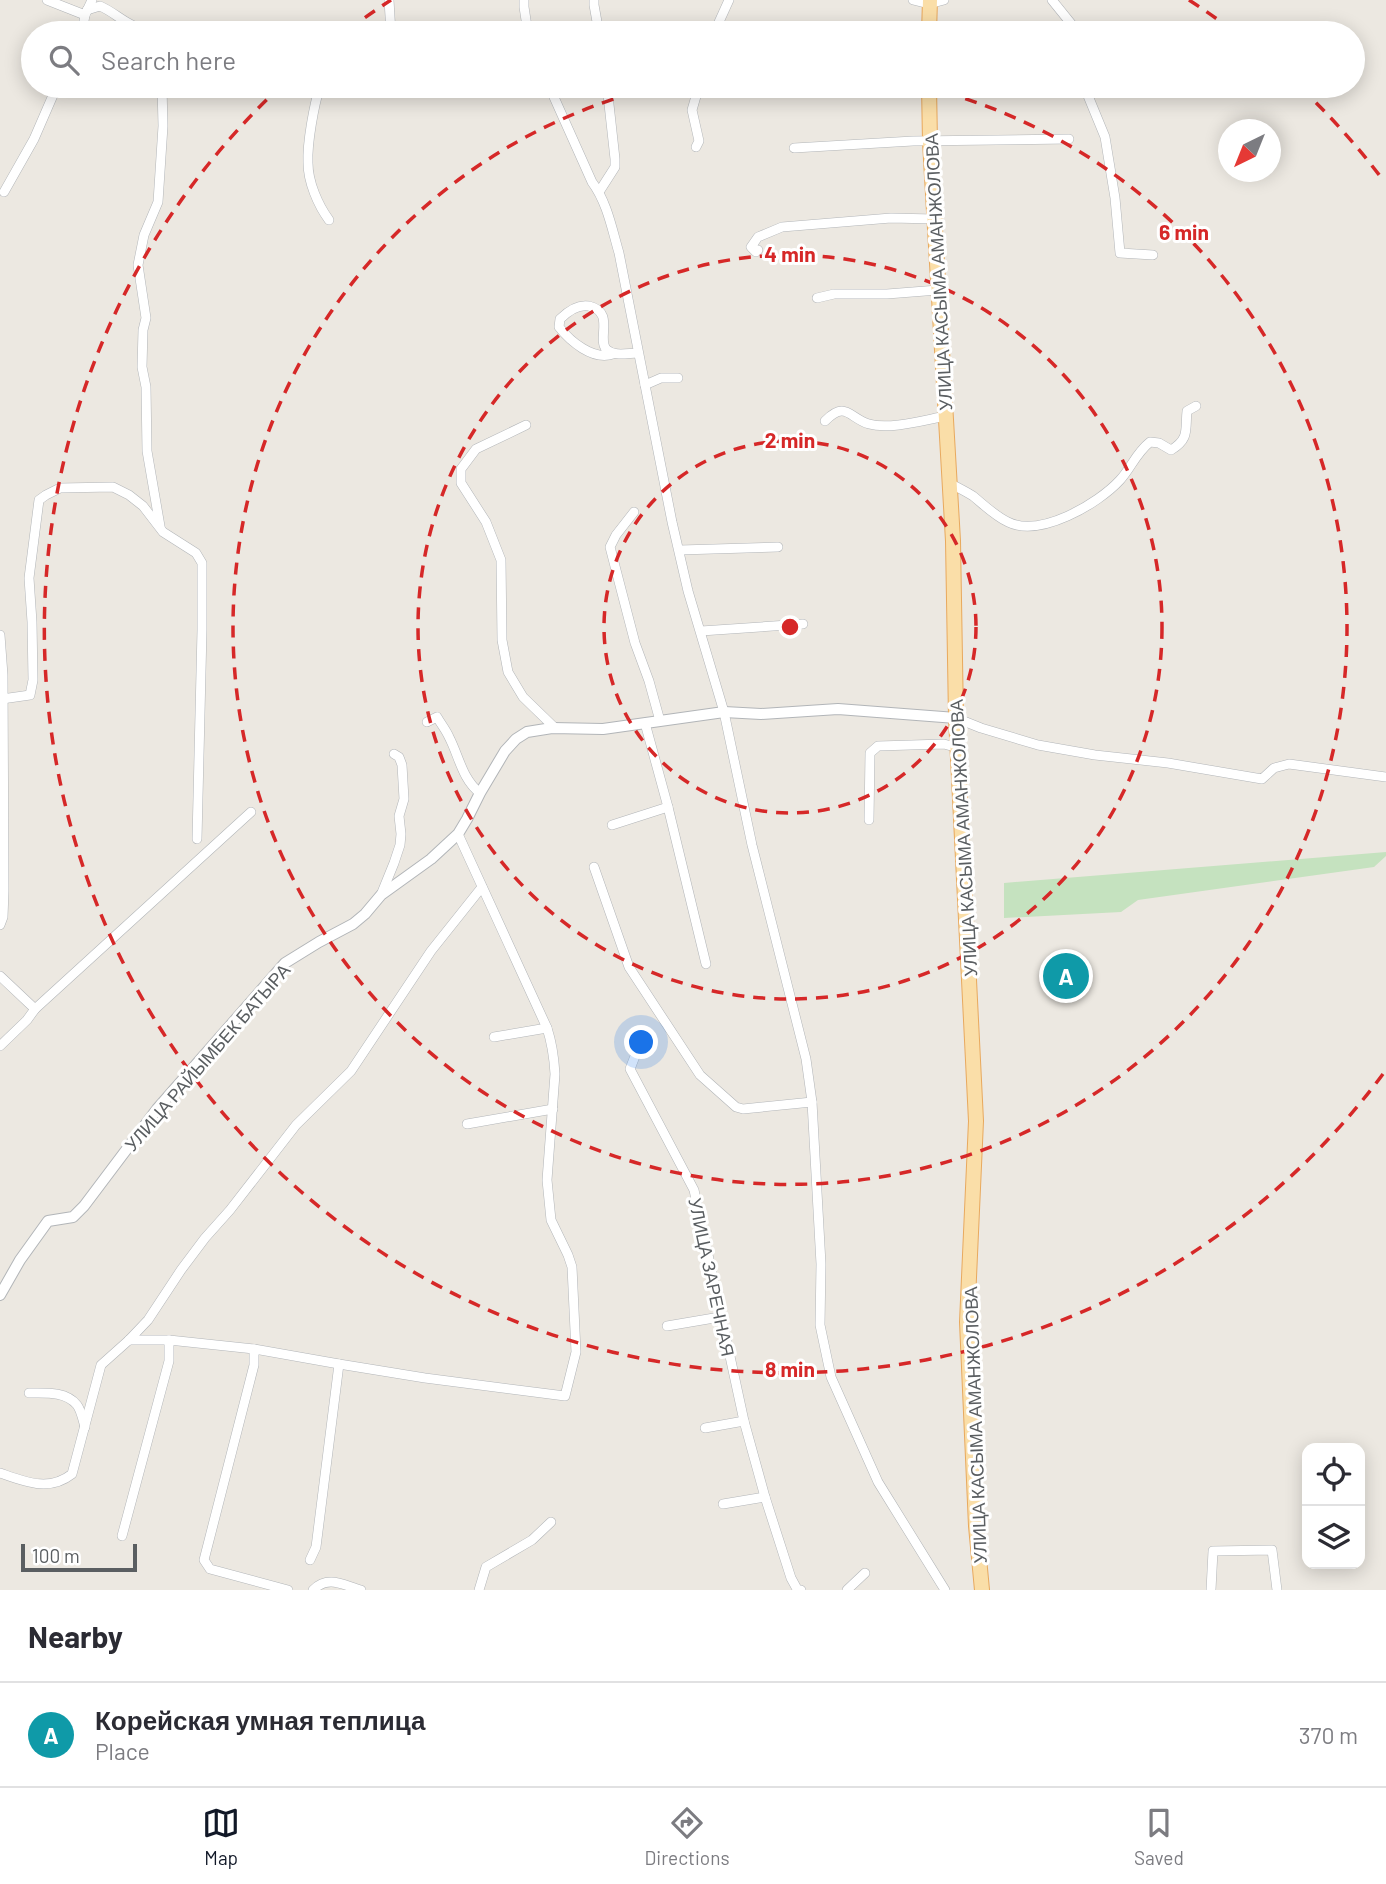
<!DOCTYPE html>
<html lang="en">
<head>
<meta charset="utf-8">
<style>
	body { margin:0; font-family:Barlow,sans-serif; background:#f7f7f7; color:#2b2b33 }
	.controls { position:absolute; right:21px; bottom:21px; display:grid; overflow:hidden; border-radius:14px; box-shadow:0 4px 18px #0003 }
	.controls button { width:63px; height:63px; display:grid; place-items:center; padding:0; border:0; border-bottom:2px solid #e1e1e2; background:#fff; color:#2b2b33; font:35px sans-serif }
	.compass { position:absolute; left:1218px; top:119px; width:63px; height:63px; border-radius:50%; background:#fff; box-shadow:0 4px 18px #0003; rotate:223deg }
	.scale { position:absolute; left:21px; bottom:18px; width:116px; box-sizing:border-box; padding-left:7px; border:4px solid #5a5e61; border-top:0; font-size:19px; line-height:24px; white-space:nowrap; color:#5a5e61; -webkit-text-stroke:5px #fff; paint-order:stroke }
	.you { position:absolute; left:642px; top:1043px; width:24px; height:24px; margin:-18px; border:5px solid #fff; border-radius:50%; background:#1a73e8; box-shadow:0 0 0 10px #1a73e833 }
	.badge { display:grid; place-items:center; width:46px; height:46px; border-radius:50%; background:#111827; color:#fff; font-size:23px; font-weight:700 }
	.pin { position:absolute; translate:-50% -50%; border:4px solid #fff; box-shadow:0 2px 7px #0006 }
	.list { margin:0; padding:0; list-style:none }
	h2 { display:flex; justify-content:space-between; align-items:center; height:91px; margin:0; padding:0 28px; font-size:30px }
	h2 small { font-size:23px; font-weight:400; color:#7c7c81 }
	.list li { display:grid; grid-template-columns:46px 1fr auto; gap:21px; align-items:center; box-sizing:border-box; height:105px; padding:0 28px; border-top:2px solid #e1e1e2 }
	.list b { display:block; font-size:26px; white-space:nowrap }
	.list p { margin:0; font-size:23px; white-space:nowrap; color:#7c7c81 }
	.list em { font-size:23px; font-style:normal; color:#7c7c81 }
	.icon { flex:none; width:38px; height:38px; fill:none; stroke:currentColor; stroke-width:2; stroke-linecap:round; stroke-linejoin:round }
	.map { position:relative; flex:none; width:1386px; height:1590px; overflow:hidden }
	.search { position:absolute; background:#fff; box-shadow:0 4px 18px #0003; left:21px; right:21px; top:21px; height:77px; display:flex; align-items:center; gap:18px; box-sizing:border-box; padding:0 24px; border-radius:38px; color:#7c7c81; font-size:26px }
	.sheet { height:196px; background:#fff }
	nav { display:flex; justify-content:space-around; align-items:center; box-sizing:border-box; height:98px; border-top:2px solid #e1e1e2; background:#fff; font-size:19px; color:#7c7c81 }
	nav a { display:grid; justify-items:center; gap:4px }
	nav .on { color:#111827 }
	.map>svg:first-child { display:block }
</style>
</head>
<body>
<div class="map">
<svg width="1386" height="1590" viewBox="0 0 1386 1590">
	<rect width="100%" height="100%" fill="#ece8e1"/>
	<path fill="#c5e2bf" d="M1386,852v4l-12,11 -236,33 -17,12 -117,6v-35z"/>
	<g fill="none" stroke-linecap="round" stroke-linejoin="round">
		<g stroke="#b2b5b8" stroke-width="10">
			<g id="minor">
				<path d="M47,0l38,15 7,-15"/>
				<path d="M389,0l2,33"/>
				<path d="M524,0v7l4,26"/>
				<path d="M594,0v5l5,28"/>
				<path d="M913,0l16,4 15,-4"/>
				<path d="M1052,0l21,26 2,7"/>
				<path d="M87,10l13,-4c12,5 22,15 34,20 11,5 17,-1 27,7"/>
				<path d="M82,33l3,-18"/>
				<path d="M714,33l15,-33"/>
				<path d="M320,86c-6,19 -13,57 -12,77 0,19 10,42 21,57"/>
				<path d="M549,86l43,96c15,20 20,47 27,71l53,269 16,69 36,121 28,133 54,214 6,43 9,162 -1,61 11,52 47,105 67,108"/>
				<path d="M990,86h23"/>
				<path d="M1084,86l21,51 10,61 5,55 33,2"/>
				<path d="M696,147l3,-6 -7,-31 7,-24"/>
				<path d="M794,148l119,-7 156,-2"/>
				<path d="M4,192l30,-53 23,-53"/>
				<path d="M599,192l16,-25v-8l-8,-73"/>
				<path d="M758,250l-2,2 -5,-5 7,-10 24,-10 109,-9 43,1"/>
				<path d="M817,298l17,-4h53l51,-4"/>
				<path d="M613,354c-20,7 -43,-13 -54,-27l1,-8c8,-8 18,-15 29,-13 26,6 8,32 17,43 8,8 22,4 32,4"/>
				<path d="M645,385l16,-7h17"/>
				<path d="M825,421c21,-21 24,-3 44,3 21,6 55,-4 77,-8"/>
				<path d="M526,425l-50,24 -15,20v14l25,39 15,38 1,80 6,32 15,25 32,31"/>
				<path d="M949,483c8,4 16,8 24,13 11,9 22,20 35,26 32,16 90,-18 112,-42 11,-12 16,-27 30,-38l9,1 12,7c19,-11 14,-21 16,-39l9,-5"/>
				<path d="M634,512l-18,23 -6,12 25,96 14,38 11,40"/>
				<path d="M160,526l-13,-75 -1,-64 -4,-20 1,-37 3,-12 -8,-53 6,-30 14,-33 5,-76 -1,-40"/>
				<path d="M680,550l98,-3"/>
				<path d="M701,631l102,-7"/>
				<path d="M0,635l3,40 1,216 -1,26 -3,8"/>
				<path d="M2,699l28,-4 3,-15 -1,-58 -3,-44 10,-78 7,-5 14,-7 53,-1 16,8 14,11 20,26 33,21 6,10v67l-5,209"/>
				<path d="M956,718l25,10 57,17 57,10 73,8 94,16 12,-11 15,-4 97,13"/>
				<path d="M427,722l10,-5c4,7 9,13 12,20 10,19 13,42 31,56"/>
				<path d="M645,723l23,84 38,157"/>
				<path d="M869,820l1,-67 8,-7 66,-2 14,4"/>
				<path d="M612,825l56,-18"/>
				<path d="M594,867l35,100 71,108 36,32 7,2 69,-7"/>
				<path d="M381,895l13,-32 6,-18 1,-11 -2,-18 5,-17 -2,-34 -3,-8 -5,-3"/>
				<path d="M0,976l35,33"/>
				<path d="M494,1037l53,-9"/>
				<path d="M0,1046l27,-26 8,-11 216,-197"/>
				<path d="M637,1051l-7,18 64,121 50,231 21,76 26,81 6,11 4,1"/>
				<path d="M467,1124l86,-15"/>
				<path d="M667,1326l53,-9"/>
				<path d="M129,1340h40"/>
				<path d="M29,1393c16,0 37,-2 48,12 4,5 6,15 8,22"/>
				<path d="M705,1428l39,-7"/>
				<path d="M0,1473c26,9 49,19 72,1l29,-109 28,-25 19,-20 33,-50 24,-32 25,-28 66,-85 55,-54 80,-120 51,-64"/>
				<path d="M723,1504l42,-7"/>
				<path d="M122,1536l47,-175v-21l85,9"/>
				<path d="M310,1560l6,-13 23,-183 86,14 140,18 11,-44 -4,-85 -4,-12 -17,-35 -4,-40 8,-106c-1,-17 -3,-31 -8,-46l-89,-194"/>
				<path d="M288,1590l-78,-21 -6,-9 50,-195v-16l85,15"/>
				<path d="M313,1590c15,-15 30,-5 48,0"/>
				<path d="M479,1590l7,-23 46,-27 19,-18"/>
				<path d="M847,1590l18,-17"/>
				<path d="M1211,1590l2,-39 59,-1 5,40"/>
			</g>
		</g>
		<g stroke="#b2b5b8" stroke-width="12">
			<path id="tertiary" d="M0,1295l20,-35 28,-39 25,-4 11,-11 73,-97 128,-146 34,-21 34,-18 12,-10 16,-19 50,-36 27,-25 9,-15 13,-26 25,-42 11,-12 11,-7 25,-4 51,1 121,-17 37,2 77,-5 118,9"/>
		</g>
		<g stroke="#e8a95e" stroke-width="16">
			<g id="primary">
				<path d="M929,33l1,-33"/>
				<path d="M929,86l1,56 23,399 3,177 20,403 -9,201 9,204 6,64"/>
			</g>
		</g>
		<use href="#minor" stroke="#fff" stroke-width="9"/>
		<use href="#tertiary" stroke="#fff" stroke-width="10"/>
		<use href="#primary" stroke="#fadea8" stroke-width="14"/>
	</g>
	<g fill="none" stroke="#d62828" stroke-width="3.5" stroke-dasharray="12 9">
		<circle cx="790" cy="627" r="186"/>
		<circle cx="790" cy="627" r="372"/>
		<path d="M925 87A557 557 0 1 1 655 87"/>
		<path d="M1383 1074A743 743 0 1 1 279 88M348 30A743 743 0 0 1 391 0M1189 0A743 743 0 0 1 1232 30M1301 88A743 743 0 0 1 1383 180"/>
	</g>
	<g text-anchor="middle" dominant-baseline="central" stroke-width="6" stroke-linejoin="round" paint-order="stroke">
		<g font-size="18" fill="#5a5e61" stroke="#fff">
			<text transform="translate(938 272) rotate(-93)">УЛИЦА КАСЫМА АМАНЖОЛОВА</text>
			<text transform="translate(963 838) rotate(-93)">УЛИЦА КАСЫМА АМАНЖОЛОВА</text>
			<text transform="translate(207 1057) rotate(-49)">УЛИЦА РАЙЫМБЕК БАТЫРА</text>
			<text transform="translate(712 1277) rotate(78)">УЛИЦА ЗАРЕЧНАЯ</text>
			<text transform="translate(975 1425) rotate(-92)">УЛИЦА КАСЫМА АМАНЖОЛОВА</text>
		</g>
	</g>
	<circle cx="790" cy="627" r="10" fill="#d62828" stroke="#fff" stroke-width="3.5"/>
	<g font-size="21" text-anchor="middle" font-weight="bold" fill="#d62828" stroke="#fff" stroke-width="6" stroke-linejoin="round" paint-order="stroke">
		<text x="1184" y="240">6 min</text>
		<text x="790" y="262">4 min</text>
		<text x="790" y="448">2 min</text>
		<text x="790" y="1377">8 min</text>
	</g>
</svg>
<div class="controls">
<button><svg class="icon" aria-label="locate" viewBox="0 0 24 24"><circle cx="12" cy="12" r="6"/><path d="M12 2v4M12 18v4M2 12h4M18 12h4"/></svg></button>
<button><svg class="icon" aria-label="layers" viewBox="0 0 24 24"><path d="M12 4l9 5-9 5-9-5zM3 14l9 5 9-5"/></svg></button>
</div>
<svg class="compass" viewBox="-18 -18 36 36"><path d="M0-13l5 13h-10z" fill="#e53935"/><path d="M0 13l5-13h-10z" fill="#7c7c81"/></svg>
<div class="scale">100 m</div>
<div class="you"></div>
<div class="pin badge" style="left:1066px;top:976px;background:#0f9aa8">A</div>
<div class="search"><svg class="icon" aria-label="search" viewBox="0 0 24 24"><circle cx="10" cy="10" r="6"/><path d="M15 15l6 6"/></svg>Search here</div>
</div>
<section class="sheet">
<h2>Nearby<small></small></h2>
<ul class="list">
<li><span class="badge" style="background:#0f9aa8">A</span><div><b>Корейская умная теплица</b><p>Place</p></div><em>370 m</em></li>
</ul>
</section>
<nav>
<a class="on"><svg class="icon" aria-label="map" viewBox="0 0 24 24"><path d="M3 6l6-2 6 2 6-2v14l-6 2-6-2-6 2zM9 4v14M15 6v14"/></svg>Map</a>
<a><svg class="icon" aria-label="directions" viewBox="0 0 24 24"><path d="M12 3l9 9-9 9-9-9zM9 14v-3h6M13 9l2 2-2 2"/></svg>Directions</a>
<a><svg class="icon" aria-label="saved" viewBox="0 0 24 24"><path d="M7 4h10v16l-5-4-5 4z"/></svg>Saved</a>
</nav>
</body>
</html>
